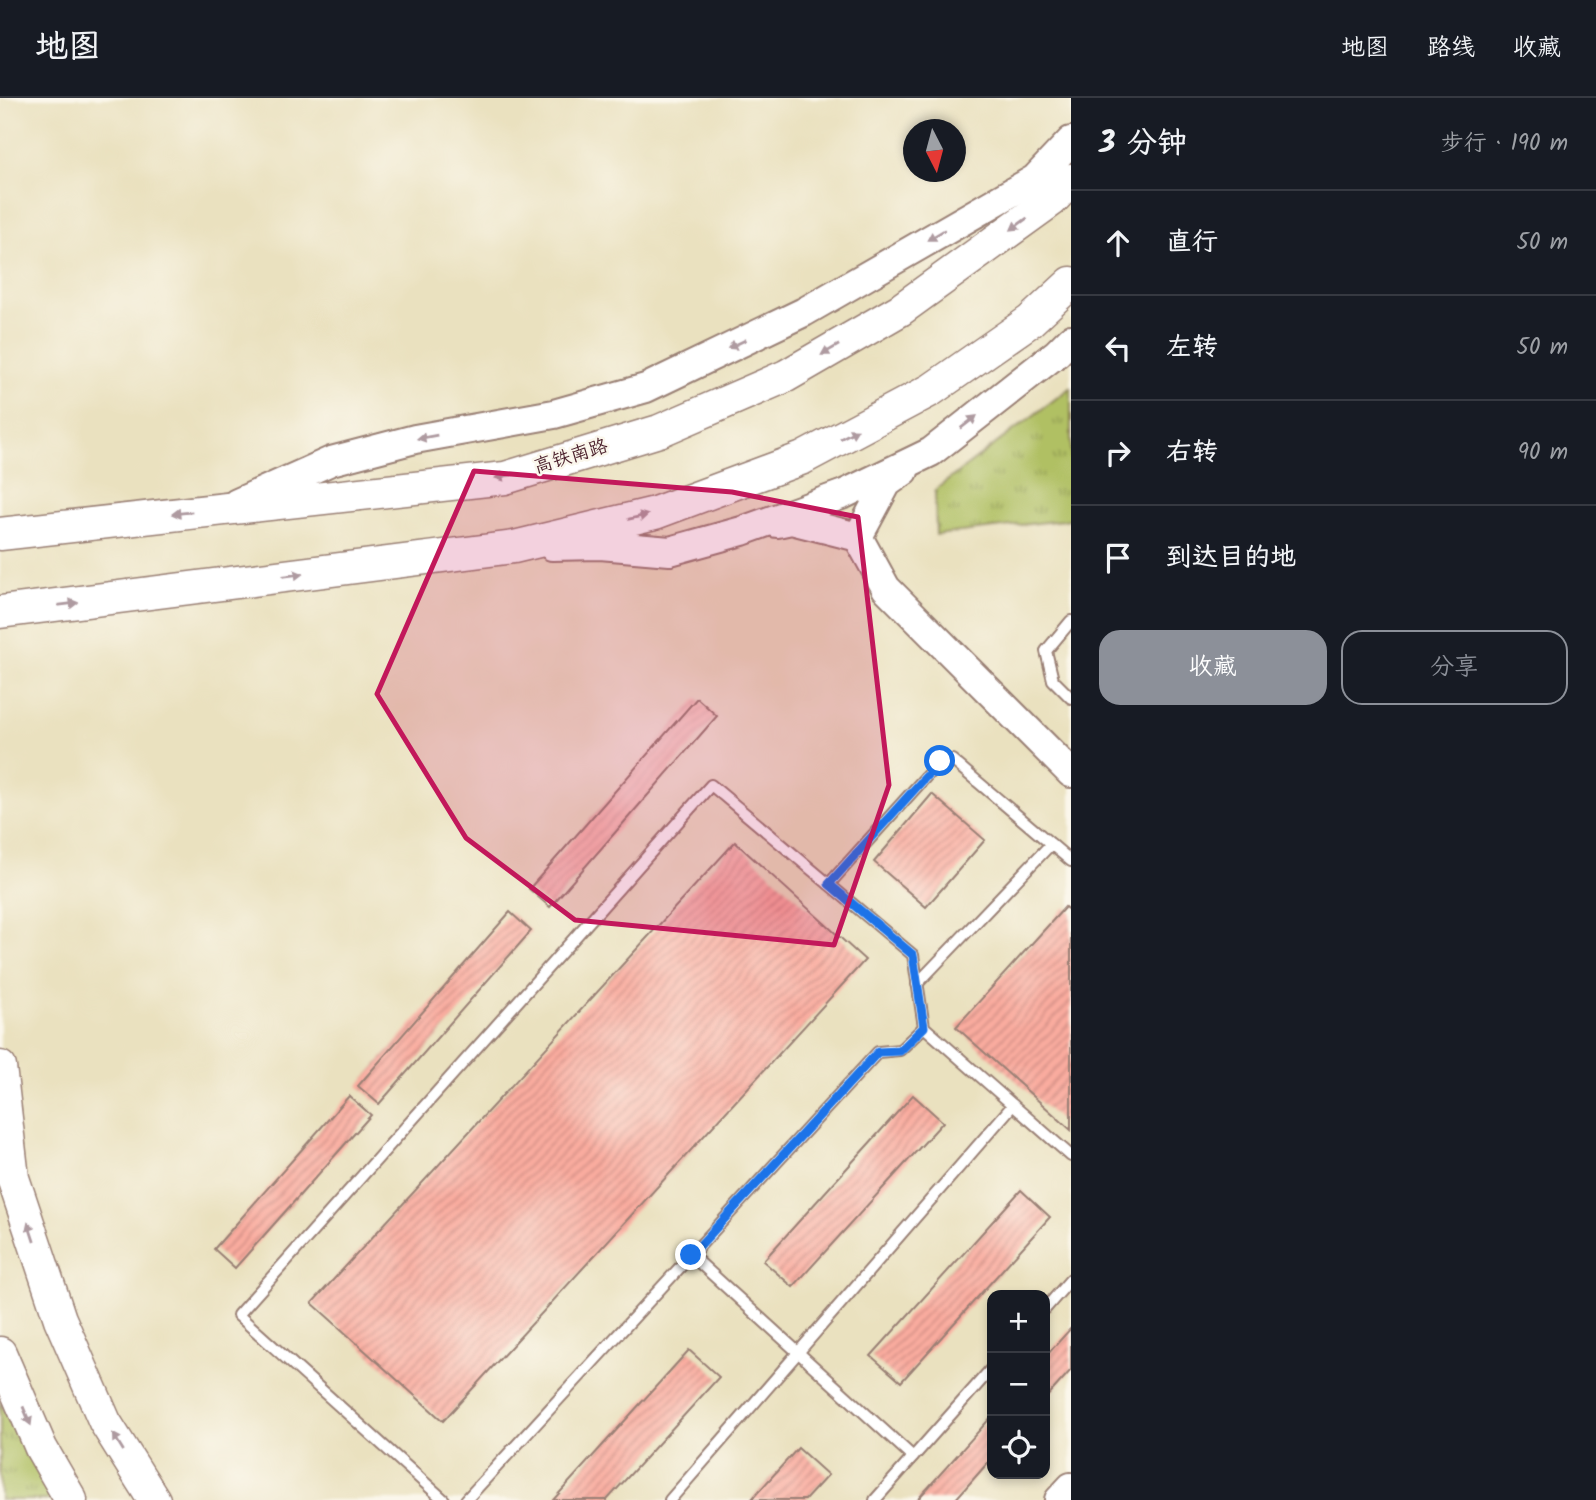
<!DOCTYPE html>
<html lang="zh">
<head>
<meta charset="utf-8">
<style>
	body { margin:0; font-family:Kalam,"LXGW WenKai TC",sans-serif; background:#20242c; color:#f1f3f6 }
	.controls { position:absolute; right:21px; bottom:21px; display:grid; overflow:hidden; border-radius:14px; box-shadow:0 4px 10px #0003 }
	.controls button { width:63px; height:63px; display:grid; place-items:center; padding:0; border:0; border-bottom:2px solid #363941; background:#171b24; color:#f1f3f6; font:35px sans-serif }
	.compass { position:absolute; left:903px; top:21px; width:63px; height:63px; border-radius:50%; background:#171b24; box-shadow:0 4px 10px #0003; rotate:174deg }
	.stop { position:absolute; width:21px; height:21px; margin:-16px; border:5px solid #1a73e8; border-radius:50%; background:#fff }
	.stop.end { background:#1a73e8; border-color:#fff; box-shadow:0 2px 7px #0008 }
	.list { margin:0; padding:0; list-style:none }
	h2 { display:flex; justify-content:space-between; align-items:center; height:91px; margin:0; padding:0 28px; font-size:30px }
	h2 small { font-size:23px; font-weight:400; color:#9ea1a6 }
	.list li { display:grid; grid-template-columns:46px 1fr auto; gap:21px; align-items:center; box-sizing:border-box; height:105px; padding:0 28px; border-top:2px solid #363941 }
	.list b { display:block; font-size:26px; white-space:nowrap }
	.list em { font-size:23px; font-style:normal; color:#9ea1a6 }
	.actions { display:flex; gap:14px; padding:21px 28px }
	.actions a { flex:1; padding:16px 0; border:2px solid #8c9099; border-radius:21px; text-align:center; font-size:24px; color:#8c9099 }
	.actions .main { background:#8c9099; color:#fff }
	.icon { flex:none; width:38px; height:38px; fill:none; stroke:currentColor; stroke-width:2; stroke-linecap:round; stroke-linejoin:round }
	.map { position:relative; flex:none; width:1071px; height:1402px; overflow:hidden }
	header { display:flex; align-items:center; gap:42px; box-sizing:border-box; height:98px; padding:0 35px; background:#171b24; border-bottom:2px solid #363941 }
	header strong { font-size:33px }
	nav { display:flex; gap:38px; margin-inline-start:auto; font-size:24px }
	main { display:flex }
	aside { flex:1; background:#171b24 }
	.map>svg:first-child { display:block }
</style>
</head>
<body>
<header>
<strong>地图</strong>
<nav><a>地图</a><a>路线</a><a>收藏</a></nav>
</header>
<main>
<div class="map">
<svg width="1071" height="1402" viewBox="0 0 1071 1402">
	<defs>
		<pattern id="grass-tufts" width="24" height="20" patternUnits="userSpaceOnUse" patternTransform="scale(1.75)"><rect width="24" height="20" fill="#b0c063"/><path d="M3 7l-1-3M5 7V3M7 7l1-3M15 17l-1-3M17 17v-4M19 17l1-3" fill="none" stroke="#919b52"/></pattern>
		<pattern id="building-hatch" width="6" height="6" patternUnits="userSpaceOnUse" patternTransform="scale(1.75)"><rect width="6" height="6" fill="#faac9f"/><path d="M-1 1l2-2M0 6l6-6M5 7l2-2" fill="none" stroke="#cc8b82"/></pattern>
	</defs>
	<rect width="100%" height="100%" fill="#fbf7ec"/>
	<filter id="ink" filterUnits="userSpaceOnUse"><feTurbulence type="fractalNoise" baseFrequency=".0143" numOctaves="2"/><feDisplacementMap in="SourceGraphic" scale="14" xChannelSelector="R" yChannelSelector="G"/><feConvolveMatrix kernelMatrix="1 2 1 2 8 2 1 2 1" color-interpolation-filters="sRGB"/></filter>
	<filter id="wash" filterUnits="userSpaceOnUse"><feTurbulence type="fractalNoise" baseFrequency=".00686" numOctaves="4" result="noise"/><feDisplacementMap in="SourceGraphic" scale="28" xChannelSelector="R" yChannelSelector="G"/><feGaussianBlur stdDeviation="1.57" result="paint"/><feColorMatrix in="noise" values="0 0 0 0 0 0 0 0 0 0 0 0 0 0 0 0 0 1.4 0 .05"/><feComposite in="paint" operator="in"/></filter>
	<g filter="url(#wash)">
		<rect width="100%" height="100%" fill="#eae1bf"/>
		<g fill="url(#grass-tufts)" stroke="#7d7047" stroke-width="2">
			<path d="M1071,289v132l-135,16 -1,-45z"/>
			<path d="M0,1304l53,98h-53z"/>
		</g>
		<g id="blocks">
			<g fill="url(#building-hatch)">
				<path d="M697,600l20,18 -167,191 -21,-18z"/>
				<path d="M932,696l53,46 -59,67 -52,-45z"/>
				<path d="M735,744l130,118 -422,461 -131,-118z"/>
				<path d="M1065,809l6,5v218l-115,-103z"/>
				<path d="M510,814l21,19 -152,173 -21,-18z"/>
				<path d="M913,997l30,27 -150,165 -30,-26z"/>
				<path d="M349,998l22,19 -136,153 -21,-19z"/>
				<path d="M1021,1092l29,27 -149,165 -30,-26z"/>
				<path d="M1071,1230v42l-26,29v-42z"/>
				<path d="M689,1252l30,27 -112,123h-54z"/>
				<path d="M992,1318v42l-37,42h-38z"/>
				<path d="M798,1350l30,27 -23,25h-54z"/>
			</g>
		</g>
	</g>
	<g filter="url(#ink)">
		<use href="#blocks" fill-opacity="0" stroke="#9a8075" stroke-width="2"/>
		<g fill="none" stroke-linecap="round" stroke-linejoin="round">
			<g stroke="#9a8075" stroke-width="14">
				<g id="service">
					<path d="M1071,523l-25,30 7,29 18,18"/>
					<path d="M829,786l111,-123 12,-1 119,101"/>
					<path d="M917,886l134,-140"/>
					<path d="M691,1157l222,202"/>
					<path d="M1045,1211l26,-30"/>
					<path d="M444,1402l-206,-185 473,-530 202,170 11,72 147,129"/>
					<path d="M466,1402l412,-448 22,-2 24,-23"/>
					<path d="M670,1402l343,-395"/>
					<path d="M875,1402l117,-132"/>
				</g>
			</g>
			<g stroke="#9a8075" stroke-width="32">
				<g id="tertiary">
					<path d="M237,405l94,-42 84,-22 139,-25 92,-26 158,-76 231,-133 36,-38"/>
					<path d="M777,425l14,-3 67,17 28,51 185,185"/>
					<path d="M858,439l29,-54 17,-12"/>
					<path d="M552,448l48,-1 70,6 72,-20 102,-37 87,-42 126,-99 14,-14"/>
					<path d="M1059,1402l12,-13"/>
				</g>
			</g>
			<g stroke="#9a8075" stroke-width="35">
				<g id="secondary">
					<path d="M0,436l505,-56 154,-47 127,-55 114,-66 152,-110 19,-20"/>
					<path d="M0,514l514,-65 141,-34 148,-55 128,-68 99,-69 41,-38"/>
					<path d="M0,969l13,111 47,141 45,103 49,78"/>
					<path d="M0,1255l41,95 30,52"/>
				</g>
			</g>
			<use href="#service" stroke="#fff" stroke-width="10"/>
			<use href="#tertiary" stroke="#fff" stroke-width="28"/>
			<use href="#secondary" stroke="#fff" stroke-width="32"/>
		</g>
		<defs><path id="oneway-solid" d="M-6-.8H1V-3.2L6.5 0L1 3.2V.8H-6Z" transform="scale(1.75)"/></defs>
		<g fill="#ae9aa0">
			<use href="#oneway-solid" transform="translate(1019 126) rotate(144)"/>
			<use href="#oneway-solid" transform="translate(936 137) rotate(149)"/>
			<use href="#oneway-solid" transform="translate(737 246) rotate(155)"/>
			<use href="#oneway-solid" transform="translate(830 252) rotate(150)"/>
			<use href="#oneway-solid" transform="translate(969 324) rotate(-38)"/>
			<use href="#oneway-solid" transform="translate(849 336) rotate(-28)"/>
			<use href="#oneway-solid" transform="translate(427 339) rotate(170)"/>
			<use href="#oneway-solid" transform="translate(505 378) rotate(168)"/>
			<use href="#oneway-solid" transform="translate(182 415) rotate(174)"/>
			<use href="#oneway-solid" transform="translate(638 419) rotate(-13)"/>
			<use href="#oneway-solid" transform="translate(293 477) rotate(-7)"/>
			<use href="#oneway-solid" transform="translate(68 506) rotate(-7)"/>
			<use href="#oneway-solid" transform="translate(31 1134) rotate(-108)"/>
			<use href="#oneway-solid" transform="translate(27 1318) rotate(67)"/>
			<use href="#oneway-solid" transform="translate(118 1344) rotate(-122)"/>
		</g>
	</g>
	<g fill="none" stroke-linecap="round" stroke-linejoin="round" filter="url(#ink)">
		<path stroke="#1a73e8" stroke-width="9" d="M691,1157l187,-203 22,-1 24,-24 -11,-72 -84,-71 111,-123"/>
	</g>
	<path fill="#c2185b" fill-opacity="0.2" stroke="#c2185b" stroke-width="5" stroke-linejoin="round" d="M474,373l258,21 126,25 31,268 -55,160 -259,-25 -109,-82 -89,-144z"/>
	<g text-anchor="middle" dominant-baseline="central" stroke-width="5" stroke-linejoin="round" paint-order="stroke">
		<g font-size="19" fill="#4a1f2b" stroke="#fbf7ec">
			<text transform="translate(571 359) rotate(-17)">高铁南路</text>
		</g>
	</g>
</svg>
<div class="controls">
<button>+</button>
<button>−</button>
<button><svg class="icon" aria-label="locate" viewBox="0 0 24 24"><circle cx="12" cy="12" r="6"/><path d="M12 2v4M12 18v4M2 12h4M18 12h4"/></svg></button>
</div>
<svg class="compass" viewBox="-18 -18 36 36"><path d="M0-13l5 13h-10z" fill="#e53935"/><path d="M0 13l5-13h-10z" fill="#9ea1a6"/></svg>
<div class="stop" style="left:940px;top:663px"></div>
<div class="stop end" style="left:691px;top:1157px"></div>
</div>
<aside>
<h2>3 分钟<small>步行 · 190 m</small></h2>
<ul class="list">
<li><svg class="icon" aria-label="ahead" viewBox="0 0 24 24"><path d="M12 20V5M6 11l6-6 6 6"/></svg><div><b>直行</b></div><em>50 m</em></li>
<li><svg class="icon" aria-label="left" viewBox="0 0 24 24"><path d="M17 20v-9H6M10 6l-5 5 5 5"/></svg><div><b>左转</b></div><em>50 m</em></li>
<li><svg class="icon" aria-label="right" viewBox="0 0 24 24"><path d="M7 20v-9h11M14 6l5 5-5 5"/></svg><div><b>右转</b></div><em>90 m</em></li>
<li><svg class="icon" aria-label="arrive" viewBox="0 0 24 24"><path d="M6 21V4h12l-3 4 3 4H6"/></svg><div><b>到达目的地</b></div></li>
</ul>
<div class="actions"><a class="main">收藏</a><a>分享</a></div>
</aside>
</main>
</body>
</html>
